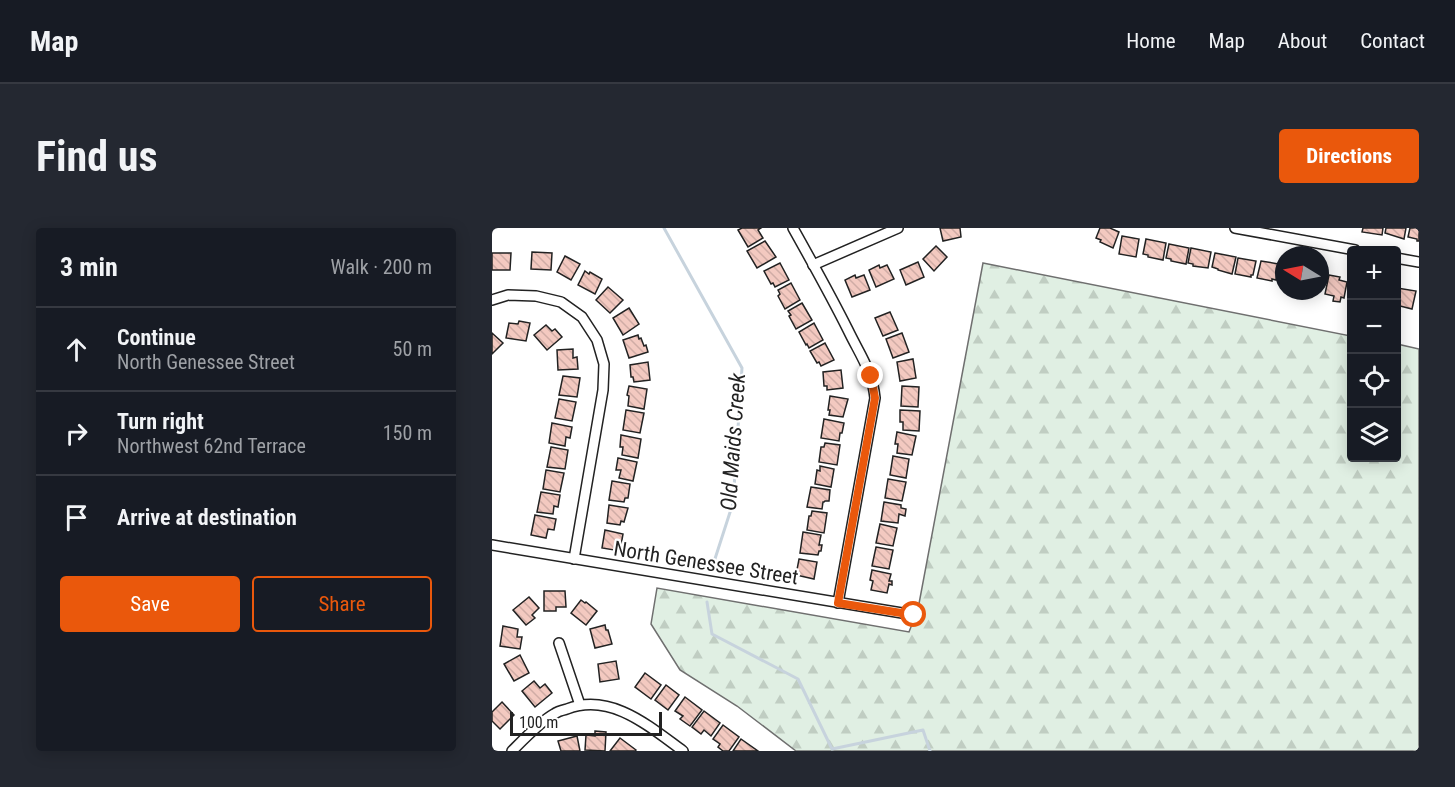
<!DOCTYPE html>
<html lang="en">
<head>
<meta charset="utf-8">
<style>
	body { margin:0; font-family:"Roboto Condensed",sans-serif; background:#242831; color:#f1f3f6 }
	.controls { position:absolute; right:18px; top:18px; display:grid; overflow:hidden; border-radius:6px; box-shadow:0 3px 15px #0003 }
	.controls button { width:54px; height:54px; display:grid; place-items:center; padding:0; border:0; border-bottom:2px solid #363941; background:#171b24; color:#f1f3f6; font:30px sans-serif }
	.compass { position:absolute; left:783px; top:18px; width:54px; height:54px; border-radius:50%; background:#171b24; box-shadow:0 3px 15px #0003; rotate:280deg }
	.scale { position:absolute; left:18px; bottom:15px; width:152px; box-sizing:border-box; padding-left:6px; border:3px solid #222; border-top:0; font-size:16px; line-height:21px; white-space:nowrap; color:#222; -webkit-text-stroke:4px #fff; paint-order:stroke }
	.stop { position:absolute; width:18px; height:18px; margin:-14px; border:4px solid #ea580c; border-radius:50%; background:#fff }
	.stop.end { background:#ea580c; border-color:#fff; box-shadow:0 2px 6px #0008 }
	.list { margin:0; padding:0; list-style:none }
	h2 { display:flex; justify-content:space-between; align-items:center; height:78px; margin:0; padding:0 24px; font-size:26px }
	h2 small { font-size:20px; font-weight:400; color:#9ea1a6 }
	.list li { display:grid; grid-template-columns:39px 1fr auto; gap:18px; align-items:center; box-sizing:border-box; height:84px; padding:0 24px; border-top:2px solid #363941 }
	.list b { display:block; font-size:22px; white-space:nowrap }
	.list p { margin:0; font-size:20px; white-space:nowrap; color:#9ea1a6 }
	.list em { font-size:20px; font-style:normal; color:#9ea1a6 }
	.actions { display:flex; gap:12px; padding:18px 24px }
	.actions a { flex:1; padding:14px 0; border:2px solid #ea580c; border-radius:6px; text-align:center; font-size:21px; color:#ea580c }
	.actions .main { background:#ea580c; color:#fff }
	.icon { flex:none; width:33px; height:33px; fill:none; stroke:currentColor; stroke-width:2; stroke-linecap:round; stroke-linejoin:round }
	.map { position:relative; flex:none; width:927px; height:523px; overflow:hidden; border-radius:6px }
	header { display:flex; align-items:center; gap:36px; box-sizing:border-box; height:84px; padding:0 30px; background:#171b24; border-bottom:2px solid #363941 }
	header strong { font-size:28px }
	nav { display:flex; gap:33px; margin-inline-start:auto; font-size:21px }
	.intro { display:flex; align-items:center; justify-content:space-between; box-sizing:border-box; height:144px; padding:0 36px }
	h1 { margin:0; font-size:42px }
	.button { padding:15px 27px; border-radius:6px; background:#ea580c; color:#fff; font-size:21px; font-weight:700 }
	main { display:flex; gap:36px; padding:0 36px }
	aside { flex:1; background:#171b24; border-radius:6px; box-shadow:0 3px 15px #0003 }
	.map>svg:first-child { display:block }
</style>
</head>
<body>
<header>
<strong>Map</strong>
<nav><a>Home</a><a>Map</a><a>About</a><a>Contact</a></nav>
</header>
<div class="intro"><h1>Find us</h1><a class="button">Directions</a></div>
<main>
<aside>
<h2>3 min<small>Walk · 200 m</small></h2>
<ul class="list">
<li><svg class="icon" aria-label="ahead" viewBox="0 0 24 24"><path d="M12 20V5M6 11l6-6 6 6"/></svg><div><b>Continue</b><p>North Genessee Street</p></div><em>50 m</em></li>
<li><svg class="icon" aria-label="right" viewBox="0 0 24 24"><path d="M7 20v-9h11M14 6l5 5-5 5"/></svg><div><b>Turn right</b><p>Northwest 62nd Terrace</p></div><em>150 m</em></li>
<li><svg class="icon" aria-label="arrive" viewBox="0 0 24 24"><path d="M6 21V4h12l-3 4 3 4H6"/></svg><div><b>Arrive at destination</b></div></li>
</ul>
<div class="actions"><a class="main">Save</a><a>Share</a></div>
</aside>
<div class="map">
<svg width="927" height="523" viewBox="0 0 927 523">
	<defs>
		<pattern id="forest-firs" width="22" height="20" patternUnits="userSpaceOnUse" patternTransform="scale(1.5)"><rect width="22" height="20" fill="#e0efe3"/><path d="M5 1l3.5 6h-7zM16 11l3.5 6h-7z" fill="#c0cdc2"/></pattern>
		<pattern id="building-back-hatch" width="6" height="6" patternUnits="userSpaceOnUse" patternTransform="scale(1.5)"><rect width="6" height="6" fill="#f3c9c0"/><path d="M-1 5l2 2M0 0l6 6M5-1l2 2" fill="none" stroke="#d0aca5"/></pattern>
	</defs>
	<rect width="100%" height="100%" fill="#fff"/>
	<path fill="url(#forest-firs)" stroke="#6f6f6f" stroke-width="1.5" d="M491,35l368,73 1,122h44l1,-114 22,5v402h-623l-59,-45 -57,-36 -29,-46 6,-36 252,44 9,-23z"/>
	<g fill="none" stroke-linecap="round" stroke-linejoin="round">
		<g stroke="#c7d3dd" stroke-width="3">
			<path d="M172,0l78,140 -9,135 -20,62"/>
			<path d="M215,374l5,32 86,45 34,70 91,-19 7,21"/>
		</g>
	</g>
	<g fill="url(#building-back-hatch)" stroke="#222" stroke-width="1.5">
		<path d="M250,0h19l-3,2 5,8 -15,9 -10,-17z"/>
		<path d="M448,0h20l1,9 -18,4z"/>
		<path d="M608,0h10l9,4 -6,16 -13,-6 1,-2 -5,-2z"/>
		<path d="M871,0h20l-1,7 -20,-3z"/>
		<path d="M894,0h20l-2,11 -19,-6z"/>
		<path d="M918,0h9v13h-2v-2l-9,-2z"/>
		<path d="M630,8l17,3 -3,18 -17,-3z"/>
		<path d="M654,11l20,4 -3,17 -15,-3v-2l-5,-1z"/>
		<path d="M273,13l11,16 -19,11 -10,-17z"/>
		<path d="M677,16l20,4 -3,16 -15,-3v-2l-5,-1z"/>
		<path d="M444,18l11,11 -13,14 -11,-12z"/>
		<path d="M699,20l20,4 -3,16 -15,-2v-2l-5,-1z"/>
		<path d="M40,24l20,1 -1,17 -20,-1z"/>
		<path d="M0,25h19l-1,17h-18z"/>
		<path d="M723,25l21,4 -4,17 -14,-4v-1l-6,-2z"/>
		<path d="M73,28l15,8 -9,16 -14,-8z"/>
		<path d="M746,30l18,3 -3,14h-2v2l-16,-3z"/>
		<path d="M769,33l18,3 -3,16 -4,-1v2l-15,-3z"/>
		<path d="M426,34l6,15 -18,8 -6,-15z"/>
		<path d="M288,35l9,17 -14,7 -2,-4 -2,1 -7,-13z"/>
		<path d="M387,37l1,3 7,-3 7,14 -18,8 -7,-17z"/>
		<path d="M93,43l4,3 1,-2 12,7 -7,15 -17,-9z"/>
		<path d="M363,47l1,3 8,-3 6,15 -18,7 -7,-17z"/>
		<path d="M837,47l11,2 -1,3 8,2 -3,16 -3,-1 -1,5 -7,-1 1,-5 -9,-2z"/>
		<path d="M299,55l9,17 -15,9 -7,-13 2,-2 -2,-4z"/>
		<path d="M116,59l15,13 -13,13 -14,-13z"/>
		<path d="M905,60l19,3 -4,18 -16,-4z"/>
		<path d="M310,75l10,17 -16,9 -7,-13 2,-1 -3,-4z"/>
		<path d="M137,80l10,16 -16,11 -10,-17z"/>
		<path d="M398,84l8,18 -15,6 -8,-18z"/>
		<path d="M27,93l11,2 -4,18 -20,-3 3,-15 9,1z"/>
		<path d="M322,95l9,17 -14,8 -2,-4 -1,1 -7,-13z"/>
		<path d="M54,97l6,6 3,-2 7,8 -15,13 -13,-15z"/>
		<path d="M0,105l11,10 -11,11z"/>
		<path d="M410,105l7,19 -16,6 -7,-19z"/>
		<path d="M146,107l1,4 2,-1 3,8 2,-1 2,7 -19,6 -6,-18z"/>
		<path d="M333,115l9,17 -13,6 -2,-4 -2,1 -7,-12z"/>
		<path d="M81,121v9l4,-1 1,12 -20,1 -1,-20z"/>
		<path d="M421,131l3,19 -16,3 -3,-19z"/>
		<path d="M156,134l2,18 -16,2 -1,-5h-2l-1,-12z"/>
		<path d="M349,142l2,18 -16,2v-4h-3l-1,-14z"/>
		<path d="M71,148l17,2 -3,19 -18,-2z"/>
		<path d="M137,158l18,3 -3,20 -16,-3 1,-10 -2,-1z"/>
		<path d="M410,158l17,1 -1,20 -17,-1z"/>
		<path d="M338,168l18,3 -5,18 -14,-2 1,-5h-2z"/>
		<path d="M67,171l17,3 -4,19 -17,-3z"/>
		<path d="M134,182l18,3 -4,20 -17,-3z"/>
		<path d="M408,182l20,1 -1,20 -16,-1v-8h-3z"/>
		<path d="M332,191l20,4 -2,10h-2l-1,8 -18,-3z"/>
		<path d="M60,195l20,4 -2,11 -4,-1 -1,9 -16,-3z"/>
		<path d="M405,204l19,4 -4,19 -15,-2 1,-9h-3z"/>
		<path d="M129,207l20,4 -3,19 -16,-3 1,-8h-3z"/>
		<path d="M333,215l15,2 -3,20 -18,-3 2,-15h3z"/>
		<path d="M59,219l17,3 -3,19 -18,-2z"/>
		<path d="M401,228l16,3 -3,19 -16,-3z"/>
		<path d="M126,230l19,4 -4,19 -14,-3 2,-8h-5z"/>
		<path d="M328,238l14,3 -3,18 -16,-3 2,-14 3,1z"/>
		<path d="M54,242l18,3 -4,19 -17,-3z"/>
		<path d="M396,251l18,3 -4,19 -17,-3z"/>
		<path d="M120,253l18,3 -2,14h-3l-1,4 -15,-2z"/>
		<path d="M319,259l19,3 -1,11h-4l-1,1h-1l-1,7 -15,-2z"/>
		<path d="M49,264l19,3 -2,12 -4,-1 -1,8 -16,-2z"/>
		<path d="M392,274l17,3v3l5,1 -1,7 -6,-2 -1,9 -17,-2z"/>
		<path d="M117,277l19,3 -4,14 -3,-1 -1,4 -13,-2z"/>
		<path d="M320,283l15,2 -3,20 -17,-3 2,-14h2z"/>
		<path d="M43,287l21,4 -2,11 -6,-1 -2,9 -15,-3z"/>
		<path d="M388,296l17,4 -4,18 -17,-3z"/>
		<path d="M113,302l18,4 -3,17 -18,-3z"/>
		<path d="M311,304l18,3 -2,10h3l-1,6h-2l-1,4 -18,-2z"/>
		<path d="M384,319l17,3 -4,19 -17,-3z"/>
		<path d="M307,331l18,3 -3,17 -18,-4z"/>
		<path d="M380,342l19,4 -2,7h3v4l-3,-1 -2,9 -16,-3 2,-9 -3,-1z"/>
		<path d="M52,363h21l1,16h-10v4h-12z"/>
		<path d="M37,369l10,11 -7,7 3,3 -9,7 -13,-15z"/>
		<path d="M89,372l4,3 1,-1 11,9 -11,14 -15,-12z"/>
		<path d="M113,397l1,5h2l4,14 -17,4 -5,-19z"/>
		<path d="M11,398l15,3 -1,8h5l-2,12 -20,-3z"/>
		<path d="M28,427l9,18 -15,8 -10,-17z"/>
		<path d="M124,433l3,18 -19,3 -2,-18z"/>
		<path d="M153,445l16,12 -10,14 -16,-12z"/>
		<path d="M42,453l6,7 5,-4 7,9 -17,14 -13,-16z"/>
		<path d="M174,457l13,10 -11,15 -13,-10z"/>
		<path d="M193,469l17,13 -12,16 -10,-7 3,-3 -8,-5z"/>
		<path d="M10,474l12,13 -14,14 -8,-8v-9z"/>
		<path d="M212,483l16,12 -9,13 -7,-6 -3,4 -9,-7z"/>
		<path d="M231,497l16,12 -10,14h-6l-5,-4 2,-3 -7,-5z"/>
		<path d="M103,503l11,1 -1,19 -20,-1 1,-15 9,1z"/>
		<path d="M85,508l3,15h-19l-3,-10z"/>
		<path d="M128,510l16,12 -1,1h-25z"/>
		<path d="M249,511l17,12h-25z"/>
	</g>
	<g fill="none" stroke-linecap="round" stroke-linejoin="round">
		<g stroke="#222" stroke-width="12">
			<g id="street">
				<path d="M301,0c19,34 38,68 55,102 12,25 24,40 27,68l-37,205"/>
				<path d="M743,0l120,22"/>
				<path d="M904,30l23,4"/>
				<path d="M321,37l85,-37"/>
				<path d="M0,72l16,-5 28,1 25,6 21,15 15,23 7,24 -1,26 -29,169"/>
				<path d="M0,317l422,70"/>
				<path d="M67,415l21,62"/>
				<path d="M20,523c11,-11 29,-30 42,-37 4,-3 9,-4 13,-5 44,-17 83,18 116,42"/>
			</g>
		</g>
		<use href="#street" stroke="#fff" stroke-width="9"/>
	</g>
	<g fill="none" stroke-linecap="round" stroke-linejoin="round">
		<path stroke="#ea580c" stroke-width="8" d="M379,148l4,22 -37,205 76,12"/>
	</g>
	<g text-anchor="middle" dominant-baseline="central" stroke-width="4.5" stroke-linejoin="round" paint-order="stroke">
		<g font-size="21" fill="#222" stroke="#fff">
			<text transform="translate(214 335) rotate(9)">North Genessee Street</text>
		</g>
		<g font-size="22" font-style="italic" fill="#222" stroke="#fff">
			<text transform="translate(241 214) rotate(-86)">Old Maids Creek</text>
		</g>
	</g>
</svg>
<div class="controls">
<button>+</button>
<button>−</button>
<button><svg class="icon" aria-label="locate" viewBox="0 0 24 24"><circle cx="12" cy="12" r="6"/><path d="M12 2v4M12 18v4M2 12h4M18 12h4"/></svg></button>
<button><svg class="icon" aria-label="layers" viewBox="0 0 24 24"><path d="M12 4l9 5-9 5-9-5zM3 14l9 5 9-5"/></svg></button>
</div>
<svg class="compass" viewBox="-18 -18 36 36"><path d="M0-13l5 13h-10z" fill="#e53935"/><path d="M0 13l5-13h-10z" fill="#9ea1a6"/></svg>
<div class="scale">100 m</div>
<div class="stop" style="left:422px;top:387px"></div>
<div class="stop end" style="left:379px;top:148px"></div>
</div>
</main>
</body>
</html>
